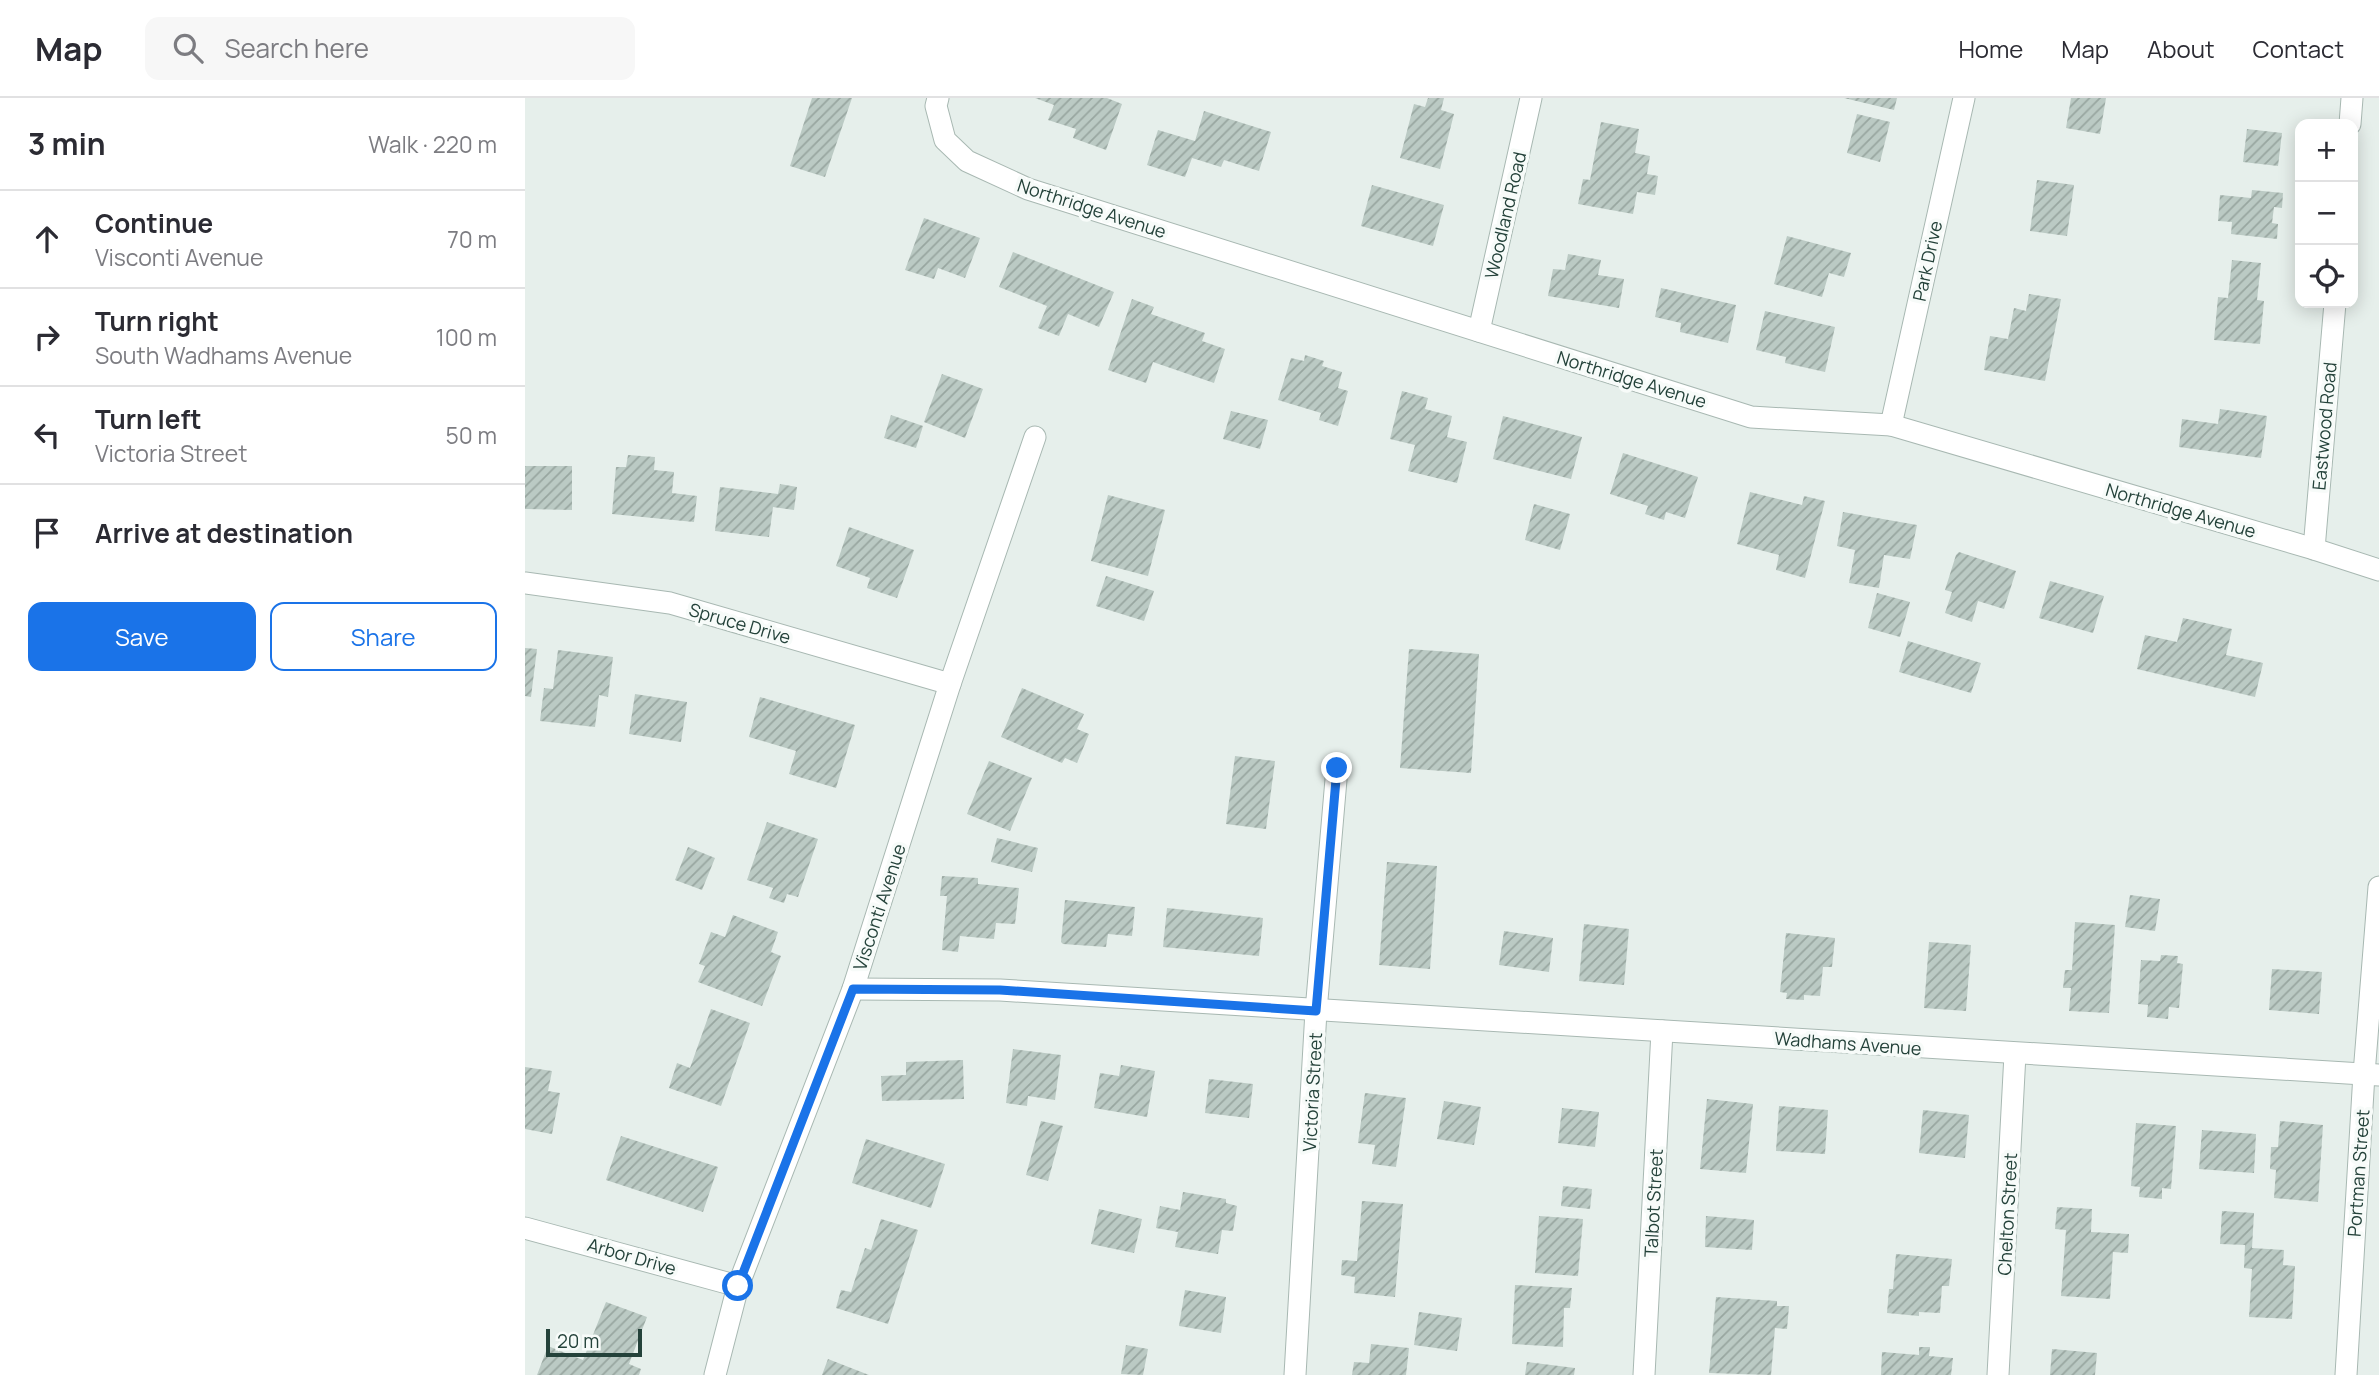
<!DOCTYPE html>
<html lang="en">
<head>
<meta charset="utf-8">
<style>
	body { margin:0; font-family:Manrope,sans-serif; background:#f7f7f7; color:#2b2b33 }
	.controls { position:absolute; right:21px; top:21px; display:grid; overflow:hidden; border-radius:14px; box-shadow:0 4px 18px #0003 }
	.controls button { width:63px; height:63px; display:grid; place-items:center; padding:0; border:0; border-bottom:2px solid #e1e1e2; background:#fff; color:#2b2b33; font:35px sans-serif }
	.scale { position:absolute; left:21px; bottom:18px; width:96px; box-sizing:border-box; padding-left:7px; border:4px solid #24423a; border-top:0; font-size:19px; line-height:24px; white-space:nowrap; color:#24423a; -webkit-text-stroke:5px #f7fbf9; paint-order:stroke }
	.stop { position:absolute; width:21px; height:21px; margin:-16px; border:5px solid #1a73e8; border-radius:50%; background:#fff }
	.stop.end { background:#1a73e8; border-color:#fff; box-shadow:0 2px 7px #0008 }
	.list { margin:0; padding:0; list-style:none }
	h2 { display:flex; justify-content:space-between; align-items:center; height:91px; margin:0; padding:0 28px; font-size:30px }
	h2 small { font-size:23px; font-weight:400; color:#7c7c81 }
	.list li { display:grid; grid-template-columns:46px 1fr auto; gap:21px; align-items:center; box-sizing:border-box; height:98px; padding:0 28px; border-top:2px solid #e1e1e2 }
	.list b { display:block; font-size:26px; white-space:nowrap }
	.list p { margin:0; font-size:23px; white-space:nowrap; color:#7c7c81 }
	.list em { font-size:23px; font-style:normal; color:#7c7c81 }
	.actions { display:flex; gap:14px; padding:21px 28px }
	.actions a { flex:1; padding:16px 0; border:2px solid #1a73e8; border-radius:14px; text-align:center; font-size:24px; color:#1a73e8 }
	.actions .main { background:#1a73e8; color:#fff }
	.icon { flex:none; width:38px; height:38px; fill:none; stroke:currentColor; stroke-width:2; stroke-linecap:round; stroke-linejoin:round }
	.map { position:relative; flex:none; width:1854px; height:1277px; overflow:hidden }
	header { display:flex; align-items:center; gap:42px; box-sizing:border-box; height:98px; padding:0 35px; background:#fff; border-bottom:2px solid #e1e1e2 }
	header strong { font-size:33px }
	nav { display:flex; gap:38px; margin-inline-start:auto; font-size:24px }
	.search { width:490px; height:63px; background:#f7f7f7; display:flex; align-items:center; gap:18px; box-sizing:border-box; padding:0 24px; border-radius:14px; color:#7c7c81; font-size:26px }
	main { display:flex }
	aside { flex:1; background:#fff }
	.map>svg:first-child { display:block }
</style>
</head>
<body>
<header>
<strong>Map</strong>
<div class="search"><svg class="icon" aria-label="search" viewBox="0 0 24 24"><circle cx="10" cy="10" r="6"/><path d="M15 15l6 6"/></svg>Search here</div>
<nav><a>Home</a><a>Map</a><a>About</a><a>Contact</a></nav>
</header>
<main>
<aside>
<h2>3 min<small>Walk · 220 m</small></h2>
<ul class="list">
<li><svg class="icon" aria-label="ahead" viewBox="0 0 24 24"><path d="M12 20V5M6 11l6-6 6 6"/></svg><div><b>Continue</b><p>Visconti Avenue</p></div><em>70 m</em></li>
<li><svg class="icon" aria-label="right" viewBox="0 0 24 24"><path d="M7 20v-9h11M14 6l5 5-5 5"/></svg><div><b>Turn right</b><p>South Wadhams Avenue</p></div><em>100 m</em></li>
<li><svg class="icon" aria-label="left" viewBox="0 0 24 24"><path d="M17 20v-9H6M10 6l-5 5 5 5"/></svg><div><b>Turn left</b><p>Victoria Street</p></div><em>50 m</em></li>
<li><svg class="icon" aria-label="arrive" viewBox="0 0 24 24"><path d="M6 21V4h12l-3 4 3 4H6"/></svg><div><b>Arrive at destination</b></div></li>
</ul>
<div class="actions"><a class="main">Save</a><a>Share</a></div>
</aside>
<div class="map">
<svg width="1854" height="1277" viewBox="0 0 1854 1277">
	<defs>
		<pattern id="building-hatch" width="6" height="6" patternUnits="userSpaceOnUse" patternTransform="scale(1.75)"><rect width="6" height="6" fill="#bbcac4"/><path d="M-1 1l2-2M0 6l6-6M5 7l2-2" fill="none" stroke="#98a6a0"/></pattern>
	</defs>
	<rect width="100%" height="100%" fill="#e6efeb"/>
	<g fill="url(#building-hatch)">
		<path d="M287,0h40l-27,79 -35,-11z"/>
		<path d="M510,0h72l15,6 -16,46 -33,-12 3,-9 -28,-9 6,-15z"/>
		<path d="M903,0h16l-3,12 13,4 -14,55 -40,-11 14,-54 11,3z"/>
		<path d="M1319,0h53l-3,12z"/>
		<path d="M1546,0h35l-6,36 -34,-6z"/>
		<path d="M679,13l67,21 -12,39 -35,-11 -3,7 -29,-9 -7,19 -38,-12 11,-35 37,11z"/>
		<path d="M1332,16l33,8 -10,40 -33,-9z"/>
		<path d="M1076,24l38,7 -4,24 15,3 -3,18 11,2 -3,19 -18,-3 -4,22 -55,-10 5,-25 7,1z"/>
		<path d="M1722,31l35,4 -4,33 -35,-4z"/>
		<path d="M1512,82l37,5 -7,51 -37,-5z"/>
		<path d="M847,87l72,20 -11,41 -72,-20z"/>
		<path d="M1727,92l31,3 -1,15 -8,-1 -2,16 6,1 -1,15 -46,-5 1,-12 -14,-1 2,-26 31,3z"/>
		<path d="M399,120l56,20 -15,40 -27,-10 -4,11 -29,-9z"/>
		<path d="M1262,138l64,17 -7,24 -15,-4 -7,24 -48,-13z"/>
		<path d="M488,154l101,40 -15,35 -31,-13 -9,22 -21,-8 9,-22 -48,-19z"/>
		<path d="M1043,156l33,6 -3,15 26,4 -5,29 -71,-12 5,-27 12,1z"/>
		<path d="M1707,162l29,3 -4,37 7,1 -4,43 -46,-4 4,-43 10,1z"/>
		<path d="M1136,190l75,17 -8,38 -48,-11 1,-9 -26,-6z"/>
		<path d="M1504,196l32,5 -16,82 -61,-11 6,-34 18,3 6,-31 12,3z"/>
		<path d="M607,201l22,8 -3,7 54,19 -3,8 23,8 -11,34 -61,-21 -7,21 -38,-13z"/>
		<path d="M1240,213l70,16 -10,45 -40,-9 1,-6 -30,-7z"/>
		<path d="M780,257l19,6 -2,5 20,6 -4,16 10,3 -10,35 -19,-6 2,-7 -43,-13 13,-42 13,3z"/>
		<path d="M417,276l41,15 -18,49 -41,-16z"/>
		<path d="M877,293l26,7 -3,11 27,7 -5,21 20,5 -10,41 -49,-12 7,-26 -25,-6z"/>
		<path d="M1695,311l47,7 -6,42 -82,-11 3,-28 36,5z"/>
		<path d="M706,313l37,9 -8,29 -37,-10z"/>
		<path d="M366,317l32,11 -7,22 -32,-10z"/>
		<path d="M978,318l79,21 -11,42 -78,-20z"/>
		<path d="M1098,355l75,24 -13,41 -19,-6 -2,8 -19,-6 3,-8 -38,-12z"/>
		<path d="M103,357l27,2 -1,13 20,2 -2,21 25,3 -3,26 -82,-8 4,-47h10z"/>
		<path d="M0,368h47v44l-47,-1z"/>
		<path d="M255,386l17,3 -3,23 -21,-3 -4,30 -54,-6 5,-44 58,7z"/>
		<path d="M1225,394l52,13 2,-9 21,5 -20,77 -29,-8 3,-15 -42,-11z"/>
		<path d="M583,397l57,15 -17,66 -57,-15z"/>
		<path d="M1009,406l36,10 -10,36 -35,-10z"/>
		<path d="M1318,414l74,13 -7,34 -26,-4 -5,33 -30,-5 6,-33 -18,-4z"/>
		<path d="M324,429l65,23 -17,48 -30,-10 3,-10 -34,-12z"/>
		<path d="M1434,454l57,19 -12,38 -26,-8 -6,21 -27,-9 7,-21 -7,-2 11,-35z"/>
		<path d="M581,478l48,15 -10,30 -48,-15z"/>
		<path d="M1525,483l54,15 -11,37 -54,-15z"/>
		<path d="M1352,495l33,9 -10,35 -32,-9z"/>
		<path d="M1658,520l49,11 -6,26 37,8 -8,34 -118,-28 8,-34 32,7z"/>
		<path d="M1383,543l73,22 -10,30 -72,-21z"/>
		<path d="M0,550l12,1 -6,48 -6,-1z"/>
		<path d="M884,551l70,5 -8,119 -71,-5z"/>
		<path d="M33,552l55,7 -5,40 -9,-2 -4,32 -55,-6 4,-33 9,1z"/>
		<path d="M497,590l62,26 -7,15 12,5 -12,29 -12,-5 -3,5 -61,-26z"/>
		<path d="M110,596l52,8 -6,40 -52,-8z"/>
		<path d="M235,599l95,28 -19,63 -47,-14 7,-23 -47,-14z"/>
		<path d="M710,658l40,5 -9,68 -40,-5z"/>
		<path d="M464,663l43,17 -22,53 -43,-17z"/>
		<path d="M242,724l51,17 -20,58 -11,-3 -3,9 -15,-5 4,-10 -26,-8z"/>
		<path d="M472,740l41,10 -6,24 -41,-10z"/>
		<path d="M163,749l27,11 -13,32 -27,-10z"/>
		<path d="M862,764l50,4 -7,103 -51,-4z"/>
		<path d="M417,778l36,2v6l41,4 -4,36 -19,-1 -2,16 -34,-3 -2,16 -16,-2 5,-54h-7z"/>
		<path d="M1605,797l30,4 -5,32 -30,-4z"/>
		<path d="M540,802l70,7 -3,29 -24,-2 -2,13 -43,-3 -2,-2z"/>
		<path d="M642,810l96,10 -4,38 -96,-9z"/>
		<path d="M208,817l45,17 -7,20 10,4 -19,50 -64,-24 7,-16 -6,-2 12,-32 14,5z"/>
		<path d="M1550,824l40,3 -6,88 -40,-2 2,-23h-8l2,-18h7z"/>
		<path d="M1059,826l45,5 -5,56 -45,-4z"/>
		<path d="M979,833l49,7 -4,34 -50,-7z"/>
		<path d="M1261,835l49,5 -3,29h-9l-3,29 -16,-1v5l-18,-1 1,-6 -7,-1z"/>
		<path d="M1404,844l42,3 -5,66 -42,-3z"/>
		<path d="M1636,857l17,1 -1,7 6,1 -4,44 -10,-1 -1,12 -21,-2 1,-12 -10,-1 3,-44 19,1z"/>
		<path d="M1747,871l50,3 -3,42 -50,-4z"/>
		<path d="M186,911l39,14 -29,83 -52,-18 8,-25 13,5z"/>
		<path d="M488,951l48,6 -6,45 -27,-4 -1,10 -21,-3z"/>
		<path d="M438,962l1,39 -82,2 -1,-25 25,-1v-13z"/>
		<path d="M596,967l34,6 -8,46 -53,-9 6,-35 19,3z"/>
		<path d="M0,969l27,4 -4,20 12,2 -8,41 -27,-5z"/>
		<path d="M684,981l44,5 -4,34 -44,-5z"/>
		<path d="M840,995l41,5 -10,69 -24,-3 3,-19 -17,-2z"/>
		<path d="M1182,1001l46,5 -7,69 -46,-4z"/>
		<path d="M919,1003l37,6 -7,38 -37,-6z"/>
		<path d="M1254,1008l49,4 -3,44 -49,-3z"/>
		<path d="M1037,1010l37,4 -4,35 -37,-4z"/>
		<path d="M1398,1012l46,5 -4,43 -46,-5z"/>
		<path d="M516,1023l22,5 -15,55 -22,-6z"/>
		<path d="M1755,1023l43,4 -5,77 -44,-4 2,-28 -6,-1 1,-22h7z"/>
		<path d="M1611,1025l40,3 -5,63 -9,-1v11l-23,-2 1,-10 -9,-1z"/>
		<path d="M1677,1032l54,4 -2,39 -55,-4z"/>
		<path d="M96,1038l97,31 -15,45 -97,-32z"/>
		<path d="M341,1041l79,25 -14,44 -79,-25z"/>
		<path d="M1038,1088l29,3 -2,20 -29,-3z"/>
		<path d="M658,1094l43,7v4l11,3 -4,25 -11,-1 -4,24 -43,-7 3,-15 -22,-4 4,-22 20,4z"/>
		<path d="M837,1103l41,3 -8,93 -41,-4 1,-16 -14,-2 1,-15 15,1z"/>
		<path d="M1532,1109l35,2 -1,23 38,2 -1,19 -15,-1 -3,47 -49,-3 5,-66 -11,-1z"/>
		<path d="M574,1111l43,10 -8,34 -43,-9z"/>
		<path d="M1697,1113l32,2 -2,35 32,2 -1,15 12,1 -3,53 -43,-2 3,-48 -8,-1 1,-23 -25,-1z"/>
		<path d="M1014,1118l44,3 -5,57 -43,-3z"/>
		<path d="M1181,1118l48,4 -2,30 -47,-3z"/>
		<path d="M356,1121l37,11 -30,94 -52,-16 5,-18 10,2 14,-44 6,2z"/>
		<path d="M1371,1156l56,5 -3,27h-7l-2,27 -21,-1v4l-32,-3 2,-24h4z"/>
		<path d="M990,1187l57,3 -2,20h-6l-1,39 -51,-3z"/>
		<path d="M660,1192l41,7 -5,36 -42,-7z"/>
		<path d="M1191,1199l61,4v5h12l-2,23 -12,-1 -4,47 -62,-2z"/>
		<path d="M81,1204l41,15 -18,47 12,5 -2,6h-102l11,-29 35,14z"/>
		<path d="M894,1214l43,6 -5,33 -43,-6z"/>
		<path d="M846,1246l38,4 -3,27h-54l2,-13 15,1z"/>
		<path d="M601,1247l22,4 -5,26 -22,-1z"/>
		<path d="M1394,1249h11l-1,9 24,2 -2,17h-70l1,-23 37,3z"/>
		<path d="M1527,1251l45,4 -2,22h-45z"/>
		<path d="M303,1261l41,16h-47z"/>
		<path d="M1002,1264l48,6 -1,7h-49z"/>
	</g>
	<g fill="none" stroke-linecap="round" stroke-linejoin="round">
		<g stroke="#a8b8b2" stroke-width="23">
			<g id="minor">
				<path d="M413,0l-2,8 9,34 22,21 61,28 723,228 140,8 423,124 65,21"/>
				<path d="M1825,26l2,-26"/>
				<path d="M954,233l52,-233"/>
				<path d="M1366,327l73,-327"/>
				<path d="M1789,451l21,-246"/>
				<path d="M0,485l145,20 280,81"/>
				<path d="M328,891l147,1 1379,85"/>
				<path d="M0,1130l213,58"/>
				<path d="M190,1277l23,-89 115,-297 97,-305 85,-247"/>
				<path d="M770,1277l21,-364 21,-243"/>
				<path d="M1119,1277l18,-344"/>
				<path d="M1473,1277l17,-321"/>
				<path d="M1821,1277l18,-301 15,-187"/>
			</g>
		</g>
		<use href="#minor" stroke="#fff" stroke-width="21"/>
	</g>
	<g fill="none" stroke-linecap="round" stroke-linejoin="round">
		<path stroke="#1a73e8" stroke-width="9" d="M213,1188l115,-297 147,1 316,21 21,-243"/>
	</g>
	<g text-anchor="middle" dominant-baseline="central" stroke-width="7" stroke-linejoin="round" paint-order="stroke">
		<g font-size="18" fill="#24423a" stroke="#f7fbf9">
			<text transform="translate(567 110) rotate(18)">Northridge Avenue</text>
			<text transform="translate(980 117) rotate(-77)">Woodland Road</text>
			<text transform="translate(1402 163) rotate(-78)">Park Drive</text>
			<text transform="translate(1107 281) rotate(17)">Northridge Avenue</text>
			<text transform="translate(1799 328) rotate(-85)">Eastwood Road</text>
			<text transform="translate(1656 412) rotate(16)">Northridge Avenue</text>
			<text transform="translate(215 525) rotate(16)">Spruce Drive</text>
			<text transform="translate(354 809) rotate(-72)">Visconti Avenue</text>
			<text transform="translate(1323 945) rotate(4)">Wadhams Avenue</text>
			<text transform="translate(787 994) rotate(-87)">Victoria Street</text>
			<text transform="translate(1833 1075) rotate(-86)">Portman Street</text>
			<text transform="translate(1128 1105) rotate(-87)">Talbot Street</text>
			<text transform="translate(1482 1116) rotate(-87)">Chelton Street</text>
			<text transform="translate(107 1158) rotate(16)">Arbor Drive</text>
		</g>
	</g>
</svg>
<div class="controls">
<button>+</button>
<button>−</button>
<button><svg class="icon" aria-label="locate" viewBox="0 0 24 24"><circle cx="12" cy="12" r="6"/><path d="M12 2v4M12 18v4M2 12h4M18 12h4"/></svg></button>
</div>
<div class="scale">20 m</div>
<div class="stop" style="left:213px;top:1188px"></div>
<div class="stop end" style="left:812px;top:670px"></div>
</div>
</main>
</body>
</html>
